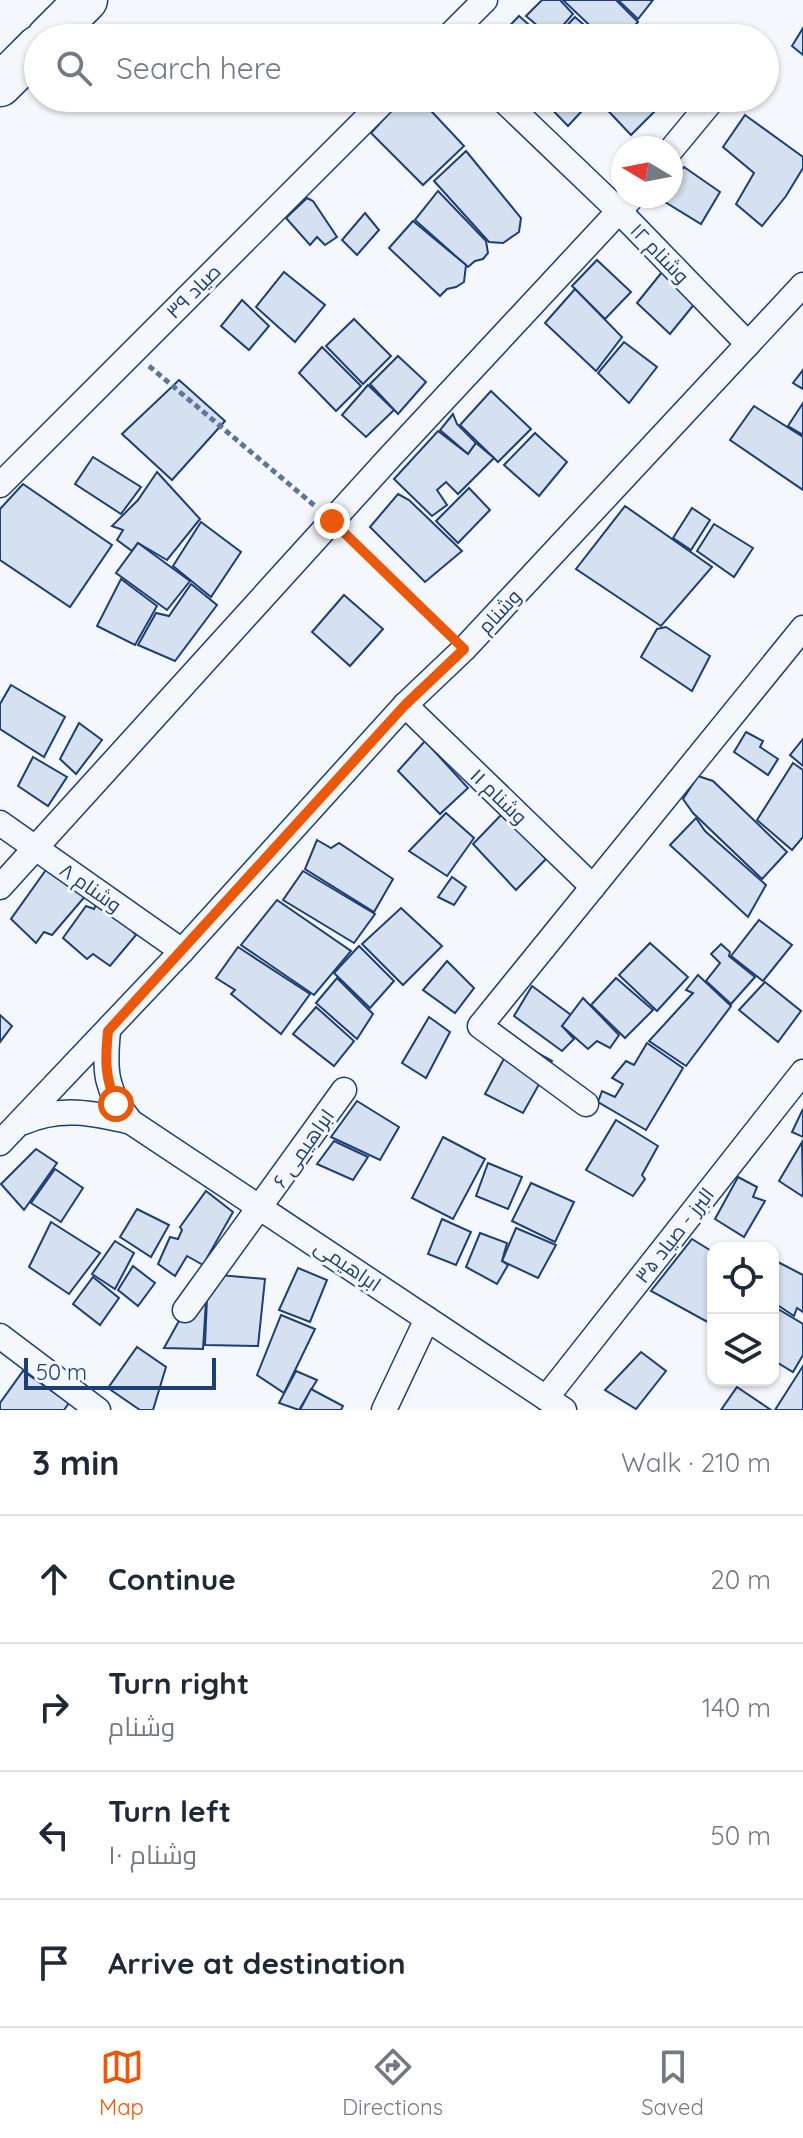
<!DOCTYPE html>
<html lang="en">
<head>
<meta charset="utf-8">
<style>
	body { margin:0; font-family:Quicksand,Cairo,sans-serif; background:#f2f2f3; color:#1f2937 }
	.controls { position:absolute; right:24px; bottom:24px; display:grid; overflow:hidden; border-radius:16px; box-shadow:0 2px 6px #0004 }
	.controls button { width:72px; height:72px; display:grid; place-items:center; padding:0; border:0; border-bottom:2px solid #e0e1e3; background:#fff; color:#1f2937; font:40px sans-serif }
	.compass { position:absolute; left:611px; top:136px; width:72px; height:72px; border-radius:50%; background:#fff; box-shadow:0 2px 6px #0004; rotate:280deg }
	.scale { position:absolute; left:24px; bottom:20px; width:192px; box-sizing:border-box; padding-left:8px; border:4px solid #1d3f73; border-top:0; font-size:22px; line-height:28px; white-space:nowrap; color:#1d3f73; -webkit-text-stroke:6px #f4f7fb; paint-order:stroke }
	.stop { position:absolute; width:24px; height:24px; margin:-18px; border:6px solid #ea580c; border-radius:50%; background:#fff }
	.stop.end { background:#ea580c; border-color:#fff; box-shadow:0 2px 8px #0008 }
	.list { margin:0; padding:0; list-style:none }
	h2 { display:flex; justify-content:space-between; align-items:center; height:104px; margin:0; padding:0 32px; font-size:34px }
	h2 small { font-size:26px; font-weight:400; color:#747a83 }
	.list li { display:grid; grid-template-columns:52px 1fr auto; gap:24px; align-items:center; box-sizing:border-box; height:128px; padding:0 32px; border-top:2px solid #e0e1e3 }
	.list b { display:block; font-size:30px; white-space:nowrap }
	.list p { margin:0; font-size:26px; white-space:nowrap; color:#747a83 }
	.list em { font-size:26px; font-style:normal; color:#747a83 }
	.icon { flex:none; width:44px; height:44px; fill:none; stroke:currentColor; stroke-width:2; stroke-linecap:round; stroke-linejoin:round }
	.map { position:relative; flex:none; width:803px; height:1410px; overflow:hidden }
	.search { position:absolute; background:#fff; box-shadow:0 2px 6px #0004; left:24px; right:24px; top:24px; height:88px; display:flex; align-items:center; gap:20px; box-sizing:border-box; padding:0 28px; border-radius:44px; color:#747a83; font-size:30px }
	.sheet { height:616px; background:#fff }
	nav { display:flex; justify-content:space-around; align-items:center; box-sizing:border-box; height:112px; border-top:2px solid #e0e1e3; background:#fff; font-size:22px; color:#747a83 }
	nav a { display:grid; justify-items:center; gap:4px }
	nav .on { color:#ea580c }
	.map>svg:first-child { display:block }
</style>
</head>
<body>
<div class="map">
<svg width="803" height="1410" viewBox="0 0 803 1410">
	<rect width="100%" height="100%" fill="#f4f7fb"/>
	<g fill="#d5e0f0" stroke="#1d3f73" stroke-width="2">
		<path d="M542,0h18l13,14 -21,24 -26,-22z"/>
		<path d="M563,0h53l22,22 -16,16h-19z"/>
		<path d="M618,0h35l-15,19z"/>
		<path d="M519,16l25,22h-46z"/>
		<path d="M575,17l24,21h-44z"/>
		<path d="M646,25l13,13h-25z"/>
		<path d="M803,28v27l-11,-9z"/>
		<path d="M403,98h16l45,48 -41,39 -52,-52z"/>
		<path d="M541,98h53l-26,28z"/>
		<path d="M596,98h59l7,6 -31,31z"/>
		<path d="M745,115l58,42v11l-17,28 -24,30 -26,-22 18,-31 -31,-26z"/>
		<path d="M466,151l55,67 -2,14 -16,11 -14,-1 -55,-61z"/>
		<path d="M684,167l36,25 -19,32 -44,-27 14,-1v-15z"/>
		<path d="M438,191l48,50 2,12 -5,6 -8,2 -7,6 -53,-47z"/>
		<path d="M307,198l6,3 24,36 -12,8 -8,-8 -7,8 -24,-27z"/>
		<path d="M365,213l14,17 -22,25 -15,-15z"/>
		<path d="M413,221l53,44 -2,17 -8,5 -9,2 -7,7 -51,-48z"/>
		<path d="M597,260l34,32 -26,27 -33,-33z"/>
		<path d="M284,272l41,33 -30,37 -39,-35z"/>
		<path d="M662,272l34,30 -26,32 -33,-31z"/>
		<path d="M575,289l47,48 -26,34 -51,-48z"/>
		<path d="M242,300l27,26 -20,24 -28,-24z"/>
		<path d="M354,319l37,37 -28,28 -37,-38z"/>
		<path d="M624,342l33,25 -28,36 -31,-30z"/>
		<path d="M322,347l39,39 -25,25 -37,-38z"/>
		<path d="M398,356l28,26 -28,32 -28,-30z"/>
		<path d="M803,370v19l-10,-6z"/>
		<path d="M179,380l46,41 -53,59 -50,-46z"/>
		<path d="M368,385l26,25 -28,27 -24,-22z"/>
		<path d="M491,391l40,38 -33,33 -38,-37z"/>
		<path d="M803,403v32l-15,-9z"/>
		<path d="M754,406l49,31v53l-73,-50z"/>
		<path d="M453,414l4,10 19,19 -8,11 -28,-24z"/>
		<path d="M438,431l30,23 8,-11 18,15 -36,36 -12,-12 -9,8 10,15 -15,11 -38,-37z"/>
		<path d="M535,433l32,29 -28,34 -35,-31z"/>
		<path d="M93,457l48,30 -20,27 -46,-30z"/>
		<path d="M157,472l43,47 -33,41 -29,-17 -6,8 -15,-11 6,-10 -11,-4 26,-26z"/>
		<path d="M23,484l89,61 -42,62 -70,-47v-51z"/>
		<path d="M469,488l21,22 -32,33 -22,-22z"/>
		<path d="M398,494l11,6 53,51 -37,31 -55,-55z"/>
		<path d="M625,506l87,61 -51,59 -85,-57z"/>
		<path d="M692,508l18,12 -19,30 -18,-12z"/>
		<path d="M201,522l40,30 -30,45 -38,-31z"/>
		<path d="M714,524l39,24 -19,29 -37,-26z"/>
		<path d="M138,543l52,38 -23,29 -51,-37z"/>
		<path d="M121,579l36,27 -22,39 -38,-19z"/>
		<path d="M191,584l26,21 -42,56 -37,-16 18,-32 13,3z"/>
		<path d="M344,595l39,34 -33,37 -38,-34z"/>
		<path d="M666,627l44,29 -18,35 -51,-34 16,-28z"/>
		<path d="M11,685l54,32 -21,40 -44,-28v-25z"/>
		<path d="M79,723l23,17 -26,34 -16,-15z"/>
		<path d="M746,732l17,9 -3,6 18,12 -10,16 -34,-23z"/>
		<path d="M803,739v27l-13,-11z"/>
		<path d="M425,741l43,47 -28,26 -42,-43z"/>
		<path d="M33,757l34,20 -19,29 -30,-20z"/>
		<path d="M793,763l10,7v67l-11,13 -35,-30z"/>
		<path d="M698,776l15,5 74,71 -25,27 -69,-66 -10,-14z"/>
		<path d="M446,813l28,25 -27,38 -38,-25z"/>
		<path d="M502,814l44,45 -30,31 -43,-46z"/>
		<path d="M696,818l9,13 61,54 -18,32 -78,-72z"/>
		<path d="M317,840l14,8 8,-5 54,36 -19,33 -69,-43z"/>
		<path d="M48,867l40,26 -36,42 -8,-3 -8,11 -25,-24z"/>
		<path d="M303,871l72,43 -21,29 -71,-43z"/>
		<path d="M452,877l14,10 -12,18 -16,-8z"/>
		<path d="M99,899l10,6 27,30 -26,31 -17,-12 -6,5 -24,-21 23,-32 8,3z"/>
		<path d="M277,900l74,51 -37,44 -73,-50z"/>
		<path d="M401,908l41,38 -39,39 -41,-41z"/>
		<path d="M759,920l33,25 -29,36 -32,-25z"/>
		<path d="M650,943l38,34 -31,34 -38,-36z"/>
		<path d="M721,944l9,8 -1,4 26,21 -24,27 -25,-23 14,-18 -9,-9z"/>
		<path d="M359,946l35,35 -24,27 -36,-35z"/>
		<path d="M238,947l72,47 -29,40 -50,-40 4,-4 -19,-12z"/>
		<path d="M447,961l27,27 -19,25 -32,-23z"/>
		<path d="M698,975l33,31 -45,60 -37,-25 44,-48 -7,-3z"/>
		<path d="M337,978l36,36 -16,25 -41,-36z"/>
		<path d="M616,978l37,32 -28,28 -34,-33z"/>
		<path d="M765,982l36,29 -23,31 -39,-32z"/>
		<path d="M532,986l39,29 -9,11 12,13 -12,12 -48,-35z"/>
		<path d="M583,998l36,37 -9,13 -13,-7 -9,8 -26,-23z"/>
		<path d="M316,1007l38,34 -20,25 -41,-32z"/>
		<path d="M0,1015l12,11 -12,16z"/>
		<path d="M429,1017l21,15 -24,46 -24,-15z"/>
		<path d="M514,1040l38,21 -29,52 -38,-19z"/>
		<path d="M647,1043l36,25 -37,62 -48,-28 4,-11 13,6 8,-13 -11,-6 14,-17 8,4z"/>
		<path d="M357,1101l42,26 -19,33 -49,-23z"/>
		<path d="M803,1109v28l-11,-5z"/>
		<path d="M616,1120l42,26 -16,29 3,4 -12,17 -47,-26z"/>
		<path d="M443,1137l42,22 -32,60 -41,-21z"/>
		<path d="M334,1141l34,16 -15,23 -36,-16z"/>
		<path d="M802,1142l1,51 -1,3 -23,-15z"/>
		<path d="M36,1149l21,14 -33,47 -23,-26z"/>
		<path d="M488,1163l34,14 -14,32 -32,-13z"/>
		<path d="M55,1169l28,19 -22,34 -30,-19z"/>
		<path d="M738,1177l19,10 -4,10 12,4 -21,36 -29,-18z"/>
		<path d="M531,1183l43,19 -19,40 -43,-21z"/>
		<path d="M206,1191l27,21 -30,53 -16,-9 -12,20 -17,-12 12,-27 8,2 4,-9 -2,-3z"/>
		<path d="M137,1209l32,16 -18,32 -31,-20z"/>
		<path d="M442,1219l29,13 -15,33 -28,-11z"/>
		<path d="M51,1222l49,31 -31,41 -40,-27z"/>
		<path d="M516,1228l40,17 -18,33 -36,-17z"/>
		<path d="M480,1233l27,10 -5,18 6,4 -11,19 -31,-17z"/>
		<path d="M692,1239l21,13v73l-62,-34z"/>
		<path d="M115,1241l19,12 -19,36 -23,-15z"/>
		<path d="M776,1261l27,14v37l-6,-4 -3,8 -21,-14v-36z"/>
		<path d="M133,1266l22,17 -17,23 -20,-16z"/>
		<path d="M298,1268l29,12 -17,42 -31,-12z"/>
		<path d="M208,1274l57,5 -7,67 -53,-1z"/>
		<path d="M93,1277l26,21 -19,27 -27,-21z"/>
		<path d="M190,1301h16l-3,48 -39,-1z"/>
		<path d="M773,1306l30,18v31l-10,17 -20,-12z"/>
		<path d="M281,1315l34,14 -31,64 -27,-18z"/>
		<path d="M137,1347l29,20 -13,43h-13l-32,-22z"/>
		<path d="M641,1352l25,19 -30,38 -31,-19z"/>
		<path d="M803,1366v44h-28z"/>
		<path d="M23,1371l46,32 -5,7h-64v-7z"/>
		<path d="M296,1371l21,9 -18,30 -20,-7z"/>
		<path d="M737,1387l34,23h-50z"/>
		<path d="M311,1389l32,17 -2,4h-41z"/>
	</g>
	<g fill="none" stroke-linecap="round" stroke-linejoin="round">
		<g stroke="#1d3f73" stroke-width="27">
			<g id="street">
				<path d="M447,38l38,-38"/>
				<path d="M501,98l119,114 128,132"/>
				<path d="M671,150l43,-52"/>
				<path d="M0,485l387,-387"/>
				<path d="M405,705l188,182"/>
				<path d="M0,823l182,128"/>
				<path d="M0,887l390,-430 243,-261"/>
				<path d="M108,1031c-4,39 -3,60 23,91l433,288"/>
				<path d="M586,1104l-106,-78 323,-398"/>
				<path d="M24,1122c36,-16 70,-9 107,0"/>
				<path d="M0,1143l182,-192 223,-246 59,-56 339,-364"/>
				<path d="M185,1310l159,-220"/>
				<path d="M0,1336l98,74"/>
				<path d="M546,1398l257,-326"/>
				<path d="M384,1410l43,-91"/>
			</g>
		</g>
		<g stroke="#1d3f73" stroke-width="45">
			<g id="highway">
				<path d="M48,38l38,-38"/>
				<path d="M0,85l38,-38"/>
			</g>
		</g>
		<g stroke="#5e769c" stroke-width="5" stroke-dasharray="6 4" stroke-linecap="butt">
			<path d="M149,366l166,140"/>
			<path d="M349,537l99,96"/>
		</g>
		<use href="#street" stroke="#f4f7fb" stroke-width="24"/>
		<use href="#highway" stroke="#f4f7fb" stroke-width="42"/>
	</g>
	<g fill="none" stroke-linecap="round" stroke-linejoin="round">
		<path stroke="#ea580c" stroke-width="10" d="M116,1104c-11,-28 -11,-43 -8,-73l297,-326 59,-56 -132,-128"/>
	</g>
	<g text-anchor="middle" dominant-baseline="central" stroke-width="6" stroke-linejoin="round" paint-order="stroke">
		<g font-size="20" fill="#1d3f73" stroke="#f4f7fb">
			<text transform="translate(660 253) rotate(46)">وشنام ۱۲</text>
			<text transform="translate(193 291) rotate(-45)">صیاد ۳۹</text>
			<text transform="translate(499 611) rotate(-47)">وشنام</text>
			<text transform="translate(499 796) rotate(44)">وشنام ۱۱</text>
			<text transform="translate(91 887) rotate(35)">وشنام ۸</text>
			<text transform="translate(303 1148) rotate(-55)">ابراهیمی ۶</text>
			<text transform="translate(674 1235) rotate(-52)">البرز - صیاد ۳۵</text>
			<text transform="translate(348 1265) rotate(34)">ابراهیمی</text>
		</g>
	</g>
</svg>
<div class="controls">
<button><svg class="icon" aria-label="locate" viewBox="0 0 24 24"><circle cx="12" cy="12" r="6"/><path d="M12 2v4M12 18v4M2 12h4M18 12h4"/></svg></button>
<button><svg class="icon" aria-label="layers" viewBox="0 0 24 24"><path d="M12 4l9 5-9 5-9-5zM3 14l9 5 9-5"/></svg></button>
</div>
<svg class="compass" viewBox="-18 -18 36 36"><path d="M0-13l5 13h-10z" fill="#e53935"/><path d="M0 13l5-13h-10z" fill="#747a83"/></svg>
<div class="scale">50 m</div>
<div class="stop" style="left:116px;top:1104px"></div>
<div class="stop end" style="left:332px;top:521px"></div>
<div class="search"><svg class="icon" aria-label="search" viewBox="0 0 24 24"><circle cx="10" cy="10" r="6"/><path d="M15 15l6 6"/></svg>Search here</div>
</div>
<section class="sheet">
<h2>3 min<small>Walk · 210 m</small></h2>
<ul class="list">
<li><svg class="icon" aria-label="ahead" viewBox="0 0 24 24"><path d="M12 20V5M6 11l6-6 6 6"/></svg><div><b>Continue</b></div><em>20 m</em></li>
<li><svg class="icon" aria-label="right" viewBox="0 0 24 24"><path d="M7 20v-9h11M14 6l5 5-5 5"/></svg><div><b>Turn right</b><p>وشنام</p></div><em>140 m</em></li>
<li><svg class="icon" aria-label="left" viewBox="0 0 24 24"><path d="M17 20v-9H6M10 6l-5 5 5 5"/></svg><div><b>Turn left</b><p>وشنام ۱۰</p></div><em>50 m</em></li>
<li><svg class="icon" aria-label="arrive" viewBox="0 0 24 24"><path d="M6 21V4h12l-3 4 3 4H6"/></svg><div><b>Arrive at destination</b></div></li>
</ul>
</section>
<nav>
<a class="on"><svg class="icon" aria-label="map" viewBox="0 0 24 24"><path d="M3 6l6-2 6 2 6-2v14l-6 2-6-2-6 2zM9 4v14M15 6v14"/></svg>Map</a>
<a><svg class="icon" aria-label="directions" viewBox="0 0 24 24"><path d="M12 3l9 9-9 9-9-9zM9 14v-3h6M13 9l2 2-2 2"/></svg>Directions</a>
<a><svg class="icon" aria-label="saved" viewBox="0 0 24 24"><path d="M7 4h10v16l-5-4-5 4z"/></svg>Saved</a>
</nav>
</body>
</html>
